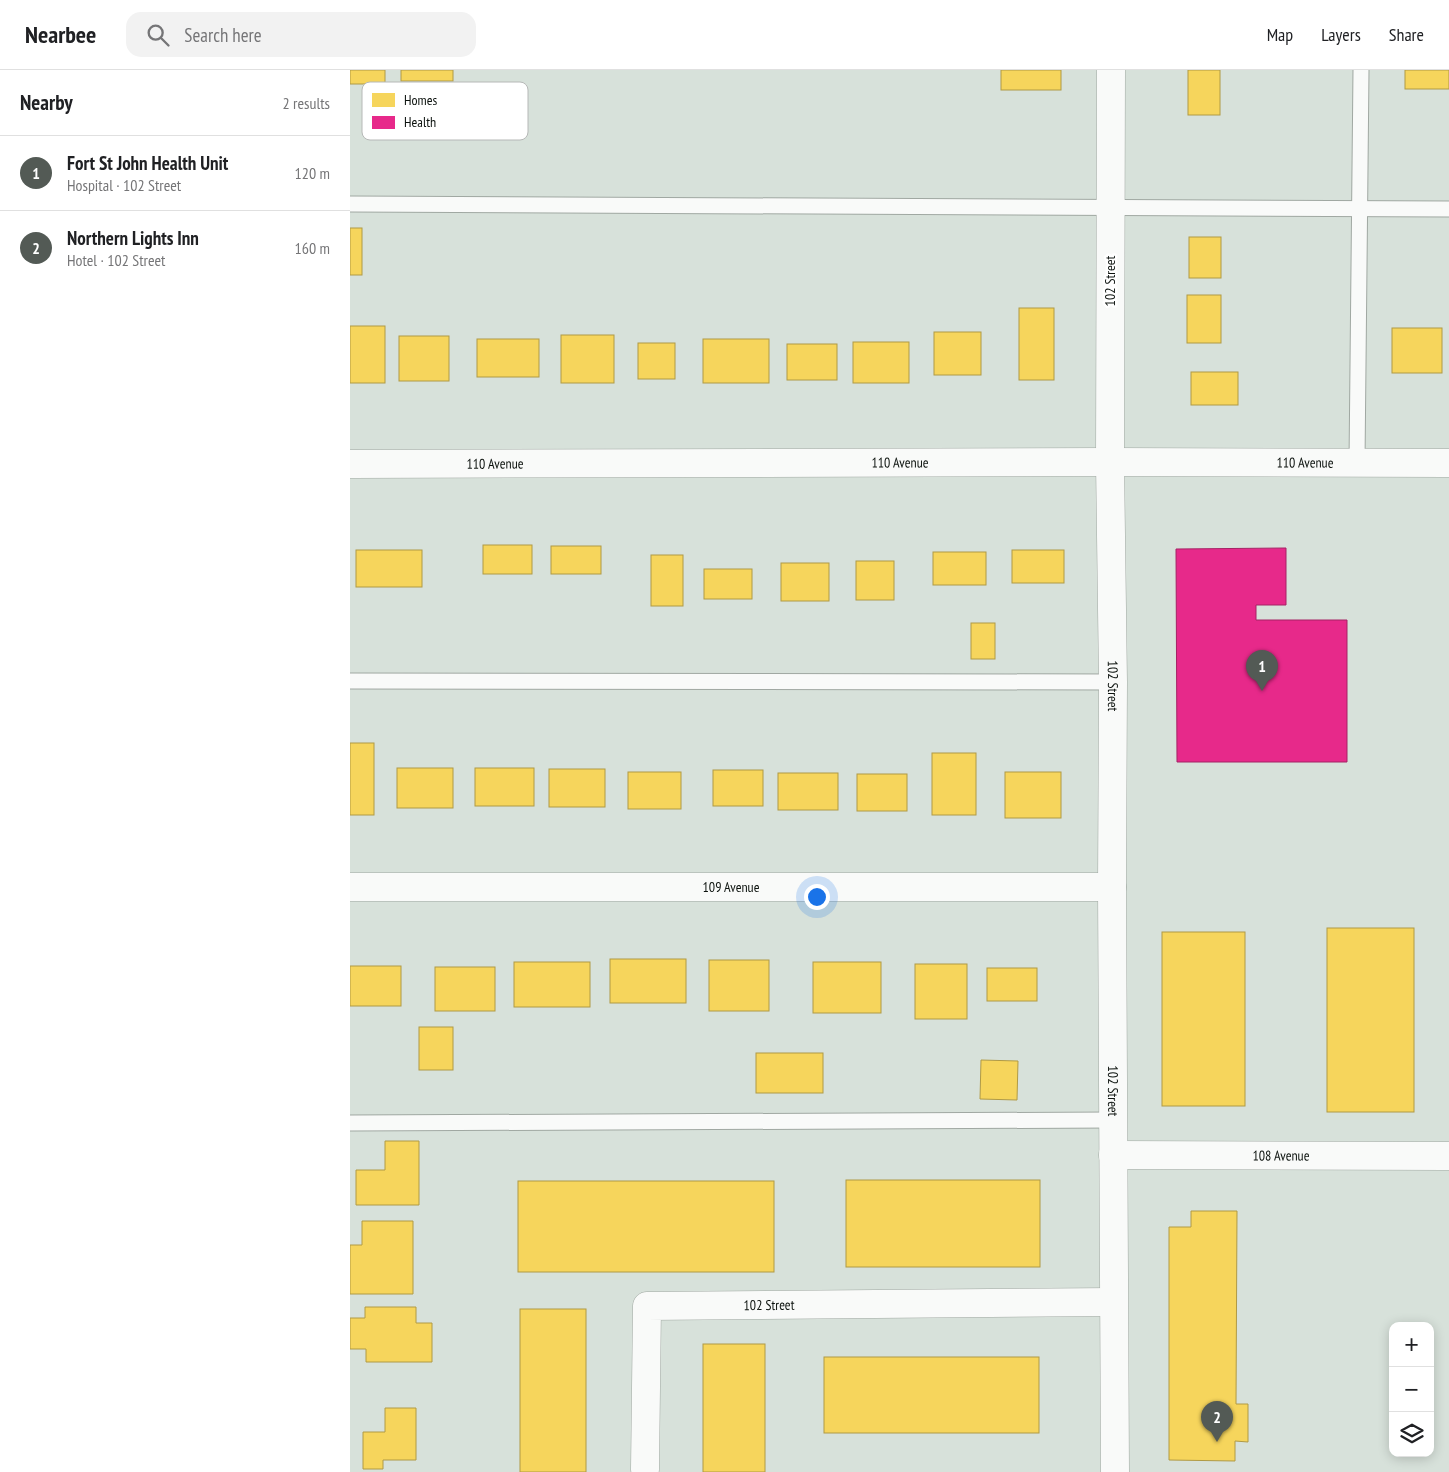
<!DOCTYPE html>
<html lang="en">
<head>
<meta charset="utf-8">
<style>
	body { margin:0; font-family:"PT Sans Narrow",sans-serif; background:#f2f2f2; color:#202124 }
	.controls { position:absolute; right:15px; bottom:15px; display:grid; overflow:hidden; border-radius:10px; box-shadow:0 2px 12px #0003 }
	.controls button { width:45px; height:45px; display:grid; place-items:center; padding:0; border:0; border-bottom:1px solid #e0e0e0; background:#fff; color:#202124; font:25px sans-serif }
	.you { position:absolute; left:466px; top:826px; width:18px; height:18px; margin:-12px; border:4px solid #fff; border-radius:50%; background:#1a73e8; box-shadow:0 0 0 8px #1a73e833 }
	.badge { display:grid; place-items:center; width:32px; height:32px; border-radius:50%; background:#535a55; color:#fff; font-size:16px; font-weight:700 }
	.pin { position:absolute; translate:-50% -41px; filter:drop-shadow(0 1px 2px #0008) }
	.pin::after { content:''; position:absolute; top:26px; width:18px; height:15px; background:inherit; clip-path:polygon(0 0,100% 0,50% 100%) }
	.list { margin:0; padding:0; list-style:none }
	h2 { display:flex; justify-content:space-between; align-items:center; height:65px; margin:0; padding:0 20px; font-size:21px }
	h2 small { font-size:16px; font-weight:400; color:#757577 }
	.list li { display:grid; grid-template-columns:32px 1fr auto; gap:15px; align-items:center; box-sizing:border-box; height:75px; padding:0 20px; border-top:1px solid #e0e0e0 }
	.list b { display:block; font-size:19px; white-space:nowrap }
	.list p { margin:0; font-size:16px; white-space:nowrap; color:#757577 }
	.list em { font-size:16px; font-style:normal; color:#757577 }
	.icon { flex:none; width:28px; height:28px; fill:none; stroke:currentColor; stroke-width:2; stroke-linecap:round; stroke-linejoin:round }
	.map { position:relative; flex:none; width:1099px; height:1402px; overflow:hidden }
	header { display:flex; align-items:center; gap:30px; box-sizing:border-box; height:70px; padding:0 25px; background:#fff; border-bottom:1px solid #e0e0e0 }
	header strong { font-size:24px }
	nav { display:flex; gap:28px; margin-inline-start:auto; font-size:18px }
	.search { width:350px; height:45px; background:#f2f2f2; display:flex; align-items:center; gap:12px; box-sizing:border-box; padding:0 18px; border-radius:15px; color:#757577; font-size:19px }
	main { display:flex }
	aside { flex:1; background:#fff }
	.map>svg:first-child { display:block }
</style>
</head>
<body>
<header>
<strong>Nearbee</strong>
<div class="search"><svg class="icon" aria-label="search" viewBox="0 0 24 24"><circle cx="10" cy="10" r="6"/><path d="M15 15l6 6"/></svg>Search here</div>
<nav><a>Map</a><a>Layers</a><a>Share</a></nav>
</header>
<main>
<aside>
<h2>Nearby<small>2 results</small></h2>
<ul class="list">
<li><span class="badge">1</span><div><b>Fort St John Health Unit</b><p>Hospital · 102 Street</p></div><em>120 m</em></li>
<li><span class="badge">2</span><div><b>Northern Lights Inn</b><p>Hotel · 102 Street</p></div><em>160 m</em></li>
</ul>
</aside>
<div class="map">
<svg width="1099" height="1402" viewBox="0 0 1099 1402">
	<rect width="100%" height="100%" fill="#d7e1da"/>
	<g fill="#f6d55c" stroke="#b09a45">
		<rect x="0" y="0" width="35" height="14"/>
		<rect x="51" y="0" width="52" height="11"/>
		<rect x="651" y="0" width="60" height="20"/>
		<rect x="838" y="0" width="32" height="45"/>
		<rect x="1055" y="0" width="44" height="19"/>
		<rect x="0" y="158" width="12" height="47"/>
		<rect x="839" y="167" width="32" height="41"/>
		<rect x="837" y="225" width="34" height="48"/>
		<rect x="669" y="238" width="35" height="72"/>
		<rect x="0" y="256" width="35" height="57"/>
		<rect x="1042" y="258" width="50" height="45"/>
		<rect x="584" y="262" width="47" height="43"/>
		<rect x="211" y="265" width="53" height="48"/>
		<rect x="49" y="266" width="50" height="45"/>
		<rect x="127" y="269" width="62" height="38"/>
		<rect x="353" y="269" width="66" height="44"/>
		<rect x="503" y="272" width="56" height="41"/>
		<rect x="288" y="273" width="37" height="36"/>
		<rect x="437" y="274" width="50" height="36"/>
		<rect x="841" y="302" width="47" height="33"/>
		<rect x="133" y="475" width="49" height="29"/>
		<rect x="201" y="476" width="50" height="28"/>
		<rect x="6" y="480" width="66" height="37"/>
		<rect x="662" y="480" width="52" height="33"/>
		<rect x="583" y="482" width="53" height="33"/>
		<rect x="301" y="485" width="32" height="51"/>
		<rect x="506" y="491" width="38" height="39"/>
		<rect x="431" y="493" width="48" height="38"/>
		<rect x="354" y="499" width="48" height="30"/>
		<rect x="621" y="553" width="24" height="36"/>
		<rect x="0" y="673" width="24" height="72"/>
		<rect x="582" y="683" width="44" height="62"/>
		<rect x="47" y="698" width="56" height="40"/>
		<rect x="125" y="698" width="59" height="38"/>
		<rect x="199" y="699" width="56" height="38"/>
		<rect x="363" y="700" width="50" height="36"/>
		<rect x="278" y="702" width="53" height="37"/>
		<rect x="655" y="702" width="56" height="46"/>
		<rect x="428" y="703" width="60" height="37"/>
		<rect x="507" y="704" width="50" height="37"/>
		<rect x="977" y="858" width="87" height="184"/>
		<rect x="812" y="862" width="83" height="174"/>
		<rect x="260" y="889" width="76" height="44"/>
		<rect x="359" y="890" width="60" height="51"/>
		<rect x="164" y="892" width="76" height="45"/>
		<rect x="463" y="892" width="68" height="51"/>
		<rect x="565" y="894" width="52" height="55"/>
		<rect x="0" y="896" width="51" height="40"/>
		<rect x="85" y="897" width="60" height="44"/>
		<rect x="637" y="898" width="50" height="33"/>
		<rect x="69" y="957" width="34" height="43"/>
		<rect x="406" y="983" width="67" height="40"/>
		<path d="M631,990l37,1 -1,39 -37,-1z"/>
		<path d="M35,1071h34v64h-63v-35h29z"/>
		<rect x="496" y="1110" width="194" height="87"/>
		<rect x="168" y="1111" width="256" height="91"/>
		<path d="M841,1141h46l-1,193h12v38l-13,-1v20l-66,-1v-233h22z"/>
		<path d="M12,1151h51v73h-63v-49h12z"/>
		<path d="M15,1237h51v16h16v39h-66v-13h-16v-31h15z"/>
		<rect x="170" y="1239" width="66" height="163"/>
		<rect x="353" y="1274" width="62" height="128"/>
		<rect x="474" y="1287" width="215" height="76"/>
		<path d="M35,1338h31v52h-33v9h-20v-37h22z"/>
	</g>
	<path fill="#e7298a" stroke="#a52265" d="M936,478v57h-30v15h91v142h-170l-1,-213z"/>
	<g fill="none" stroke-linecap="round" stroke-linejoin="round">
		<g stroke="#a0a8a2" stroke-width="17">
			<g id="lane">
				<path d="M0,134l1099,5"/>
				<path d="M1007,393l4,-393"/>
				<path d="M0,611l763,1"/>
				<path d="M0,1053l763,-3"/>
			</g>
		</g>
		<g stroke="#a0a8a2" stroke-width="29">
			<g id="street">
				<path id="s1" d="M761,0l-1,392 3,220 -1,205 3,585"/>
				<path id="s2" d="M0,394l760,-2 339,1"/>
				<path id="s3" d="M0,817h762"/>
				<path id="s4" d="M763,1085l336,1"/>
				<path id="s5" d="M295,1399l2,-163 466,-4"/>
			</g>
		</g>
		<use href="#lane" stroke="#f9faf9" stroke-width="15"/>
		<use href="#street" stroke="#f9faf9" stroke-width="28"/>
	</g>
	<g text-anchor="middle" dominant-baseline="central" stroke-width="5" stroke-linejoin="round" paint-order="stroke">
		<g font-size="14" fill="#0c120e" stroke="#fff">
			<text transform="translate(760 211) rotate(-90)">102 Street</text>
			<text stroke="none"><textPath href="#s2" startOffset="550">110 Avenue</textPath></text>
			<text stroke="none"><textPath href="#s2" startOffset="955">110 Avenue</textPath></text>
			<text stroke="none"><textPath href="#s2" startOffset="145">110 Avenue</textPath></text>
			<text stroke="none"><textPath href="#s1" startOffset="616">102 Street</textPath></text>
			<text stroke="none"><textPath href="#s3" startOffset="381">109 Avenue</textPath></text>
			<text stroke="none"><textPath href="#s1" startOffset="1021">102 Street</textPath></text>
			<text stroke="none"><textPath href="#s4" startOffset="168">108 Avenue</textPath></text>
			<text stroke="none"><textPath href="#s5" startOffset="285">102 Street</textPath></text>
		</g>
	</g>
	<rect x="12" y="12" width="166" height="58" rx="8" fill="#fff" stroke="#b6b8b7" stroke-width="1"/>
	<rect x="22" y="23" width="23" height="14" fill="#f6d55c"/>
	<rect x="22" y="46" width="23" height="13" fill="#e7298a"/>
	<g font-size="14" fill="#0c120e">
		<text x="54" y="35">Homes</text>
		<text x="54" y="57">Health</text>
	</g>
</svg>
<div class="controls">
<button>+</button>
<button>−</button>
<button><svg class="icon" aria-label="layers" viewBox="0 0 24 24"><path d="M12 4l9 5-9 5-9-5zM3 14l9 5 9-5"/></svg></button>
</div>
<div class="you"></div>
<div class="pin badge" style="left:912px;top:621px">1</div>
<div class="pin badge" style="left:867px;top:1372px">2</div>
</div>
</main>
</body>
</html>
